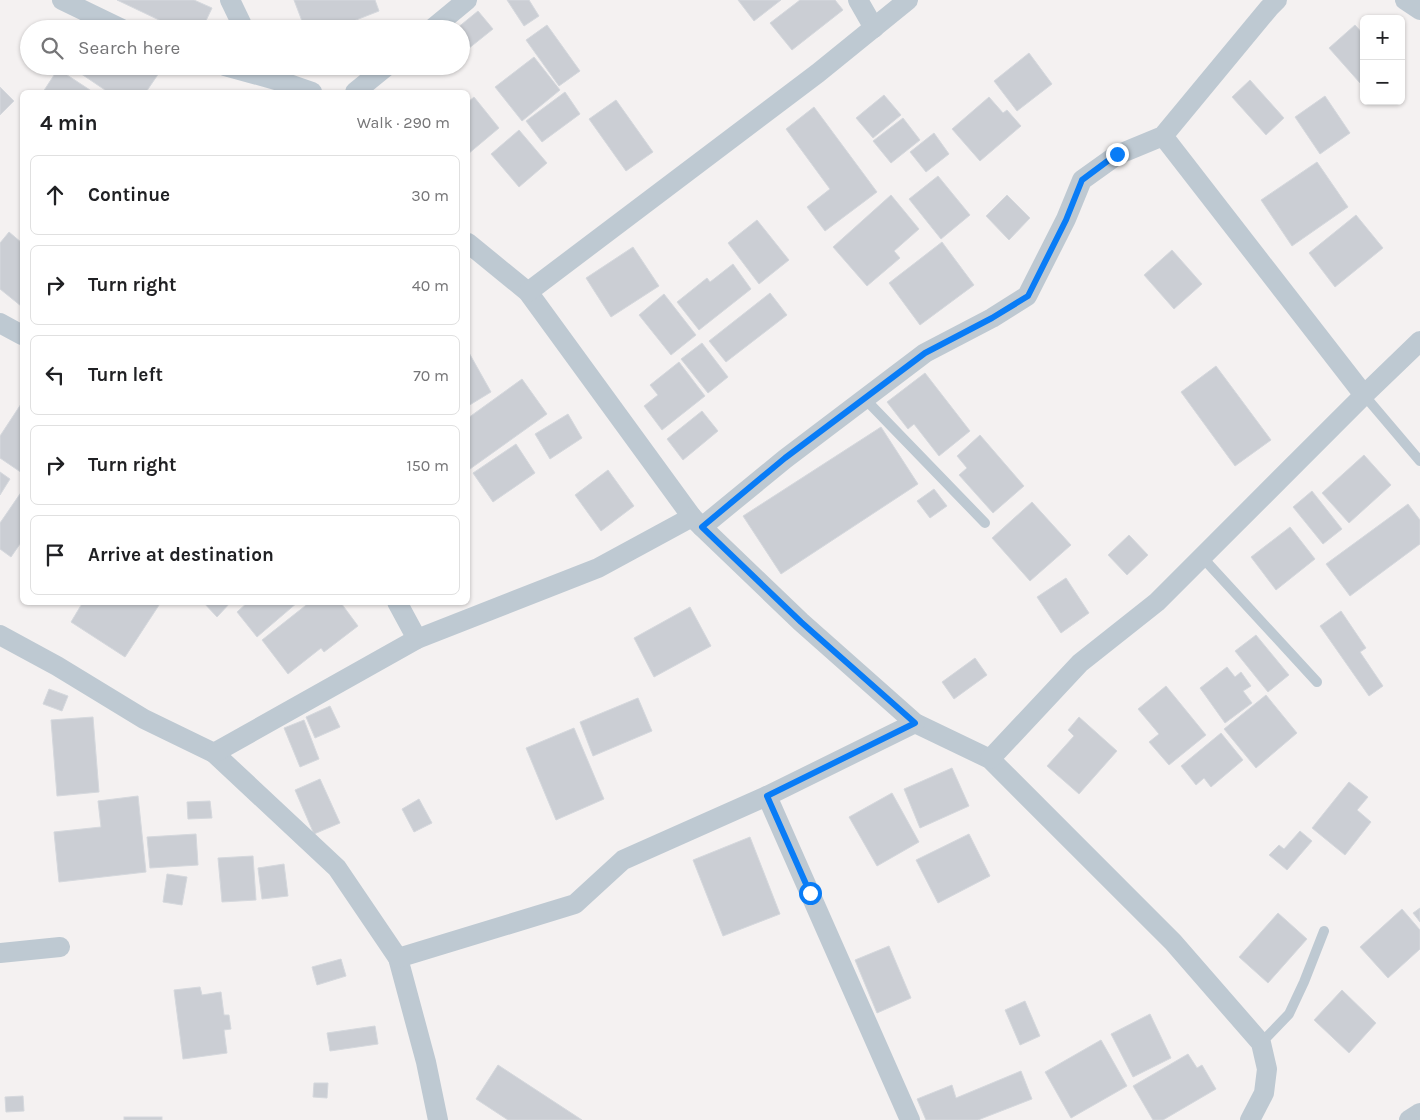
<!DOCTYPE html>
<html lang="en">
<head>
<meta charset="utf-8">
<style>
	body { margin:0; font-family:Karla,sans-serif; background:#f6f6f6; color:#202124 }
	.controls { position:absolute; right:15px; top:15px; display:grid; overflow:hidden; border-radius:8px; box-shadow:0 1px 4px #0004 }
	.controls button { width:45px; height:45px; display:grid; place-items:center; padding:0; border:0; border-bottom:1px solid #e0e0e0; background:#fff; color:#202124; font:25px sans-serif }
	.stop { position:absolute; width:15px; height:15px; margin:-11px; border:4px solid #097cf6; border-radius:50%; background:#fff }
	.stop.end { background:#097cf6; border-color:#fff; box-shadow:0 1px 5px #0008 }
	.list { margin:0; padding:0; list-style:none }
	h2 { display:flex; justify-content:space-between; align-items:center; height:65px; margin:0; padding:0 20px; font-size:21px }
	h2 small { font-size:16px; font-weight:400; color:#757577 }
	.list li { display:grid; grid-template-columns:32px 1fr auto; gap:15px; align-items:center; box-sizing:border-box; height:80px; margin:0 10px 10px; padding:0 10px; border:1px solid #e0e0e0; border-radius:8px }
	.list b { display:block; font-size:19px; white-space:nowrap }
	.list em { font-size:16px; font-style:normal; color:#757577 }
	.icon { flex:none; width:28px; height:28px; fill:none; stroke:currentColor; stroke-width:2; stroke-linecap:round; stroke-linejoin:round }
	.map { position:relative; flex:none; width:1420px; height:1120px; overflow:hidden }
	.search { position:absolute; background:#fff; box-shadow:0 1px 4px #0004; left:20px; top:20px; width:450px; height:55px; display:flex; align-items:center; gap:12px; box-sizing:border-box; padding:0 18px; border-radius:28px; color:#757577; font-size:19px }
	.panel { position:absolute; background:#fff; box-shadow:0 1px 4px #0004; left:20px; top:90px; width:450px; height:515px; border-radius:8px }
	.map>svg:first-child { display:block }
</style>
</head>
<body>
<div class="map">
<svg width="1420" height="1120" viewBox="0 0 1420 1120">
	<rect width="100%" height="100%" fill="#f4f1f1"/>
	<g fill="#cbced4" stroke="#d5d8dd">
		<path d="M117,0h77l18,8 -10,21h-24z"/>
		<path d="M294,0h81l4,11 -46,18h-28z"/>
		<path d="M507,0h22l10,16 -15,10z"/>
		<path d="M738,0h43l-27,21z"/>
		<path d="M800,0h35l8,10 -51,40 -22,-27z"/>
		<path d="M478,11l15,18 -25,20 -7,-8v-12h-5z"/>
		<path d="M547,25l33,46 -21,15 -33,-46z"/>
		<path d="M1355,25l9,10v45l-4,3 -31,-35z"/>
		<path d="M1029,53l23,31 -35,27 -23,-30z"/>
		<path d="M534,57l26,33 -38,31 -27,-34z"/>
		<path d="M155,66l6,4 -15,22h-38l-37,-25z"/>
		<path d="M58,69l35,23h-50z"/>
		<path d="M1250,80l34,38 -18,17 -34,-38z"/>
		<path d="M0,87l14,14 -14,14z"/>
		<path d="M565,92l15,22 -38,28 -16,-21z"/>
		<path d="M884,95l17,20 -28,23 -17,-20z"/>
		<path d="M1325,96l25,37 -30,21 -25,-37z"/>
		<path d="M474,97l25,31 -31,26v-52z"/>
		<path d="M989,97l14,16 4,-3 14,16 -41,35 -28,-32z"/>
		<path d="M616,100l37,52 -27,19 -37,-52z"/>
		<path d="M814,107l63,85 -52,39 -18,-24 23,-18 -44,-60z"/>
		<path d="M903,118l17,22 -29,23 -18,-22z"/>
		<path d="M519,130l28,33 -28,24 -28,-33z"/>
		<path d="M934,133l15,21 -23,18 -16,-20z"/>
		<path d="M1317,162l31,45 -56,39 -31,-46z"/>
		<path d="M938,176l32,39 -29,24 -32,-40z"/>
		<path d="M891,195l28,34 -25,22 6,7 -33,28 -34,-39z"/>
		<path d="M1007,195l23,23 -21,22 -23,-24z"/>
		<path d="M1356,215l27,33 -48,39 -26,-34z"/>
		<path d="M757,220l32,40 -30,24 -31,-41z"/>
		<path d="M9,232l13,11v61l-1,2 -21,-17v-46z"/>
		<path d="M942,242l32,43 -54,40 -31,-42z"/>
		<path d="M633,247l26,39 -48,31 -25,-39z"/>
		<path d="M1172,250l30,34 -28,25 -30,-34z"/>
		<path d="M733,264l18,25 -52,41 -22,-28 30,-24 3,4z"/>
		<path d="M770,293l17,22 -61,47 -17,-21z"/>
		<path d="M664,294l32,41 -25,20 -32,-40z"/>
		<path d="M702,343l26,34 -20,16 -27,-34z"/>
		<path d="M468,351l23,41 -23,14z"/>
		<path d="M679,362l26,34 -43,34 -18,-24 14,-11 -8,-10z"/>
		<path d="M1216,366l55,74 -36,26 -54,-74z"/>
		<path d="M925,373l45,58 -31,25 -25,-32 -6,5 -21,-27z"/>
		<path d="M522,379l25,35 -77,55 -2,-4v-47z"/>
		<path d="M21,404l1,1v68l-22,-15v-22z"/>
		<path d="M702,411l16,20 -35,29 -16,-21z"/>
		<path d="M568,414l14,24 -32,21 -15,-25z"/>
		<path d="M881,427l37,57 -137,90 -38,-58z"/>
		<path d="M980,435l44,51 -31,27 -34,-38 8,-7 -10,-12z"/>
		<path d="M516,444l19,29 -42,29 -20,-29z"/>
		<path d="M1364,455l27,30 -42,38 -27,-30z"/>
		<path d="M608,470l26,36 -33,25 -26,-36z"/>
		<path d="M0,472l10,7 -10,16z"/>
		<path d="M934,489l13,17 -17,12 -13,-17z"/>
		<path d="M22,491v50l-11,16 -11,-8v-26z"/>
		<path d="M1312,491l30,38 -19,15 -30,-37z"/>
		<path d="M1032,502l39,43 -41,36 -38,-43z"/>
		<path d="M1408,504l12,16v24l-70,52 -24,-32z"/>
		<path d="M1290,527l25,32 -39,31 -25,-33z"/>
		<path d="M1129,535l19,20 -21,20 -19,-20z"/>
		<path d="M1066,578l23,35 -28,20 -24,-36z"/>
		<path d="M83,602h78l-36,55 -54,-35z"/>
		<path d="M203,602h28l-14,15z"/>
		<path d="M248,602h50l-41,35 -20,-25z"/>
		<path d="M310,602h32l-1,1 17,23 -34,26 -3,-4 -33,26 -26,-34z"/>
		<path d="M690,607l21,39 -57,31 -20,-39z"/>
		<path d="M1341,611l25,37 -6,4 23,34 -14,10 -49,-70z"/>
		<path d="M1256,635l33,40 -21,17 -33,-41z"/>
		<path d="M975,658l12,17 -33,24 -12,-17z"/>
		<path d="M1227,667l8,10 6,-5 10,14 -8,5 9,12 -27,20 -25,-35z"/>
		<path d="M1166,686l40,49 -37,30 -20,-23 10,-8 -21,-25z"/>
		<path d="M49,689l19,7 -6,15 -19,-7z"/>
		<path d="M1266,695l31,38 -41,35 -32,-39z"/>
		<path d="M638,698l14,33 -59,25 -13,-34z"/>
		<path d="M330,706l10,21 -25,11 -9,-21z"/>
		<path d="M93,717l6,75 -42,4 -6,-76z"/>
		<path d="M1079,717l38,34 -38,43 -32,-28 27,-30 -6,-6z"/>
		<path d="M304,720l15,39 -19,8 -16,-39z"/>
		<path d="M574,728l30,71 -48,21 -30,-72z"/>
		<path d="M1221,733l22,27 -32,27 -7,-9 -8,7 -15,-19z"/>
		<path d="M952,768l17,38 -49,22 -16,-39z"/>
		<path d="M320,779l20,44 -26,11 -19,-44z"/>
		<path d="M1349,782l19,15 -11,13 14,12 -26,33 -33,-27z"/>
		<path d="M892,793l27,49 -42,24 -28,-49z"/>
		<path d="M138,796l8,76 -87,10 -5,-50 47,-5 -3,-26z"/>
		<path d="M419,799l13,24 -18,9 -12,-23z"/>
		<path d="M210,801l2,17 -24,1 -1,-17z"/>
		<path d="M1300,831l12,10 -25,29 -18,-15 10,-10 5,4z"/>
		<path d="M196,834l2,31 -48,3 -3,-31z"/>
		<path d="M969,834l21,42 -52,27 -22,-43z"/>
		<path d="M750,837l30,77 -57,22 -30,-76z"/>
		<path d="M253,856l3,44 -34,2 -4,-44z"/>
		<path d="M284,864l4,32 -26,3 -4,-31z"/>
		<path d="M167,874l20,3 -5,28 -19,-3z"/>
		<path d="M1420,908v14l-7,-9z"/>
		<path d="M1402,909l18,21v19l-32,29 -28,-31z"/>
		<path d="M1278,913l29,26 -39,44 -29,-26z"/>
		<path d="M889,946l22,52 -34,15 -22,-53z"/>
		<path d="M341,959l5,17 -29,9 -5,-18z"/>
		<path d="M200,987l2,8 19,-3 3,23h5l2,14 -7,1 3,23 -44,6 -9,-69z"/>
		<path d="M1342,990l34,33 -27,30 -35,-33z"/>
		<path d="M1025,1001l15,35 -20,9 -15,-35z"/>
		<path d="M1150,1014l21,44 -38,19 -22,-43z"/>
		<path d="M375,1026l3,18 -48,7 -3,-18z"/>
		<path d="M1101,1040l26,46 -56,32 -26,-46z"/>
		<path d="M1188,1054l9,14 5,-3 14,24 -53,31h-10l-20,-34z"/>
		<path d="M498,1065l84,55h-74l-32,-21z"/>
		<path d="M1021,1071l11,28 -54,21h-52l-9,-21 35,-14 4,13z"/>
		<path d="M314,1083h14l-1,15 -14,-1z"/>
		<path d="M23,1096l1,15 -18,1 -1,-15z"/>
		<rect x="124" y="1117" width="38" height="3"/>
	</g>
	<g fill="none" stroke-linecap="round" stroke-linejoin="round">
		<g stroke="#bec9d2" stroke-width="10">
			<path d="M1364,395l56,66"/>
			<path d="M865,399l120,124"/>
			<path d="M1202,557l115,125"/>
			<path d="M1261,1043l28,-29 15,-32 20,-51"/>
		</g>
		<g stroke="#bec9d2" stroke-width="20">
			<path d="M62,0l60,29"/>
			<path d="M230,0l14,29"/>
			<path d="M858,0l16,28"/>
			<path d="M1405,0l15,10"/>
			<path d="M432,29l35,-29"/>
			<path d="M225,66l58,16 29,10"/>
			<path d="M355,92l32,-26"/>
			<path d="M1163,136l201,259"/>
			<path d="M468,243l60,49 164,225 10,10 99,95 114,101 75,36 183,183 88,101 6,26 -3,24 -14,27"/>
			<path d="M528,292l290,-219 90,-73"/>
			<path d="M0,323l22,12"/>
			<path d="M702,527l83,-68 140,-106 67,-35 35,-22 39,-77 16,-39 35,-25 46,-19 106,-128 8,-8"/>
			<path d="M397,602l20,37"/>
			<path d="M0,635l57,31 87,53 70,34 123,115 61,90 28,104 12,58"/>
			<path d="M214,753l203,-114 181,-71 94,-51"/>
			<path d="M990,759l90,-96 77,-61 207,-207 56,-54"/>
			<path d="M767,796l143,324"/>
			<path d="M0,953l60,-6"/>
			<path d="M398,958l177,-54 48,-44 144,-64 148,-73"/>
			<path d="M1409,1120l11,-7"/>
		</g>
	</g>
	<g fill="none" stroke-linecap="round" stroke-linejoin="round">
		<path stroke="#097cf6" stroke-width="6" d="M810,893l-43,-97 148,-73 -114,-101 -99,-95 83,-69 140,-105 67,-35 36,-22 38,-76 16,-40 35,-26"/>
	</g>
</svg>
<div class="controls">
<button>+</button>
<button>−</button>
</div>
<div class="stop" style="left:810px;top:893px"></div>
<div class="stop end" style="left:1117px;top:154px"></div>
<div class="search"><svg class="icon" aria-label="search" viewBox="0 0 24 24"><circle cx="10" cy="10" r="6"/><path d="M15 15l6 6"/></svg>Search here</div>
<section class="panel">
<h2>4 min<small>Walk · 290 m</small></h2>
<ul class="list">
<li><svg class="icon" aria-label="ahead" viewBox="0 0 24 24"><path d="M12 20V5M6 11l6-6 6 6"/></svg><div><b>Continue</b></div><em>30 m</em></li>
<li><svg class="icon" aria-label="right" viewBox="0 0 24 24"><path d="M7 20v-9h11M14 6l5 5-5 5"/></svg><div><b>Turn right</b></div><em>40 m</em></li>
<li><svg class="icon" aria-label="left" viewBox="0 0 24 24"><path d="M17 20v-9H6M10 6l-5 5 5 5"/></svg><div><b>Turn left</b></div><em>70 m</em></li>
<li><svg class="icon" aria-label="right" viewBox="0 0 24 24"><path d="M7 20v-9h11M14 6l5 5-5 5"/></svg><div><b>Turn right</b></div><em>150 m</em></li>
<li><svg class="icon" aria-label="arrive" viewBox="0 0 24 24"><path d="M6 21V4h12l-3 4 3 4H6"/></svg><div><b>Arrive at destination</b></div></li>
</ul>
</section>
</div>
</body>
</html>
